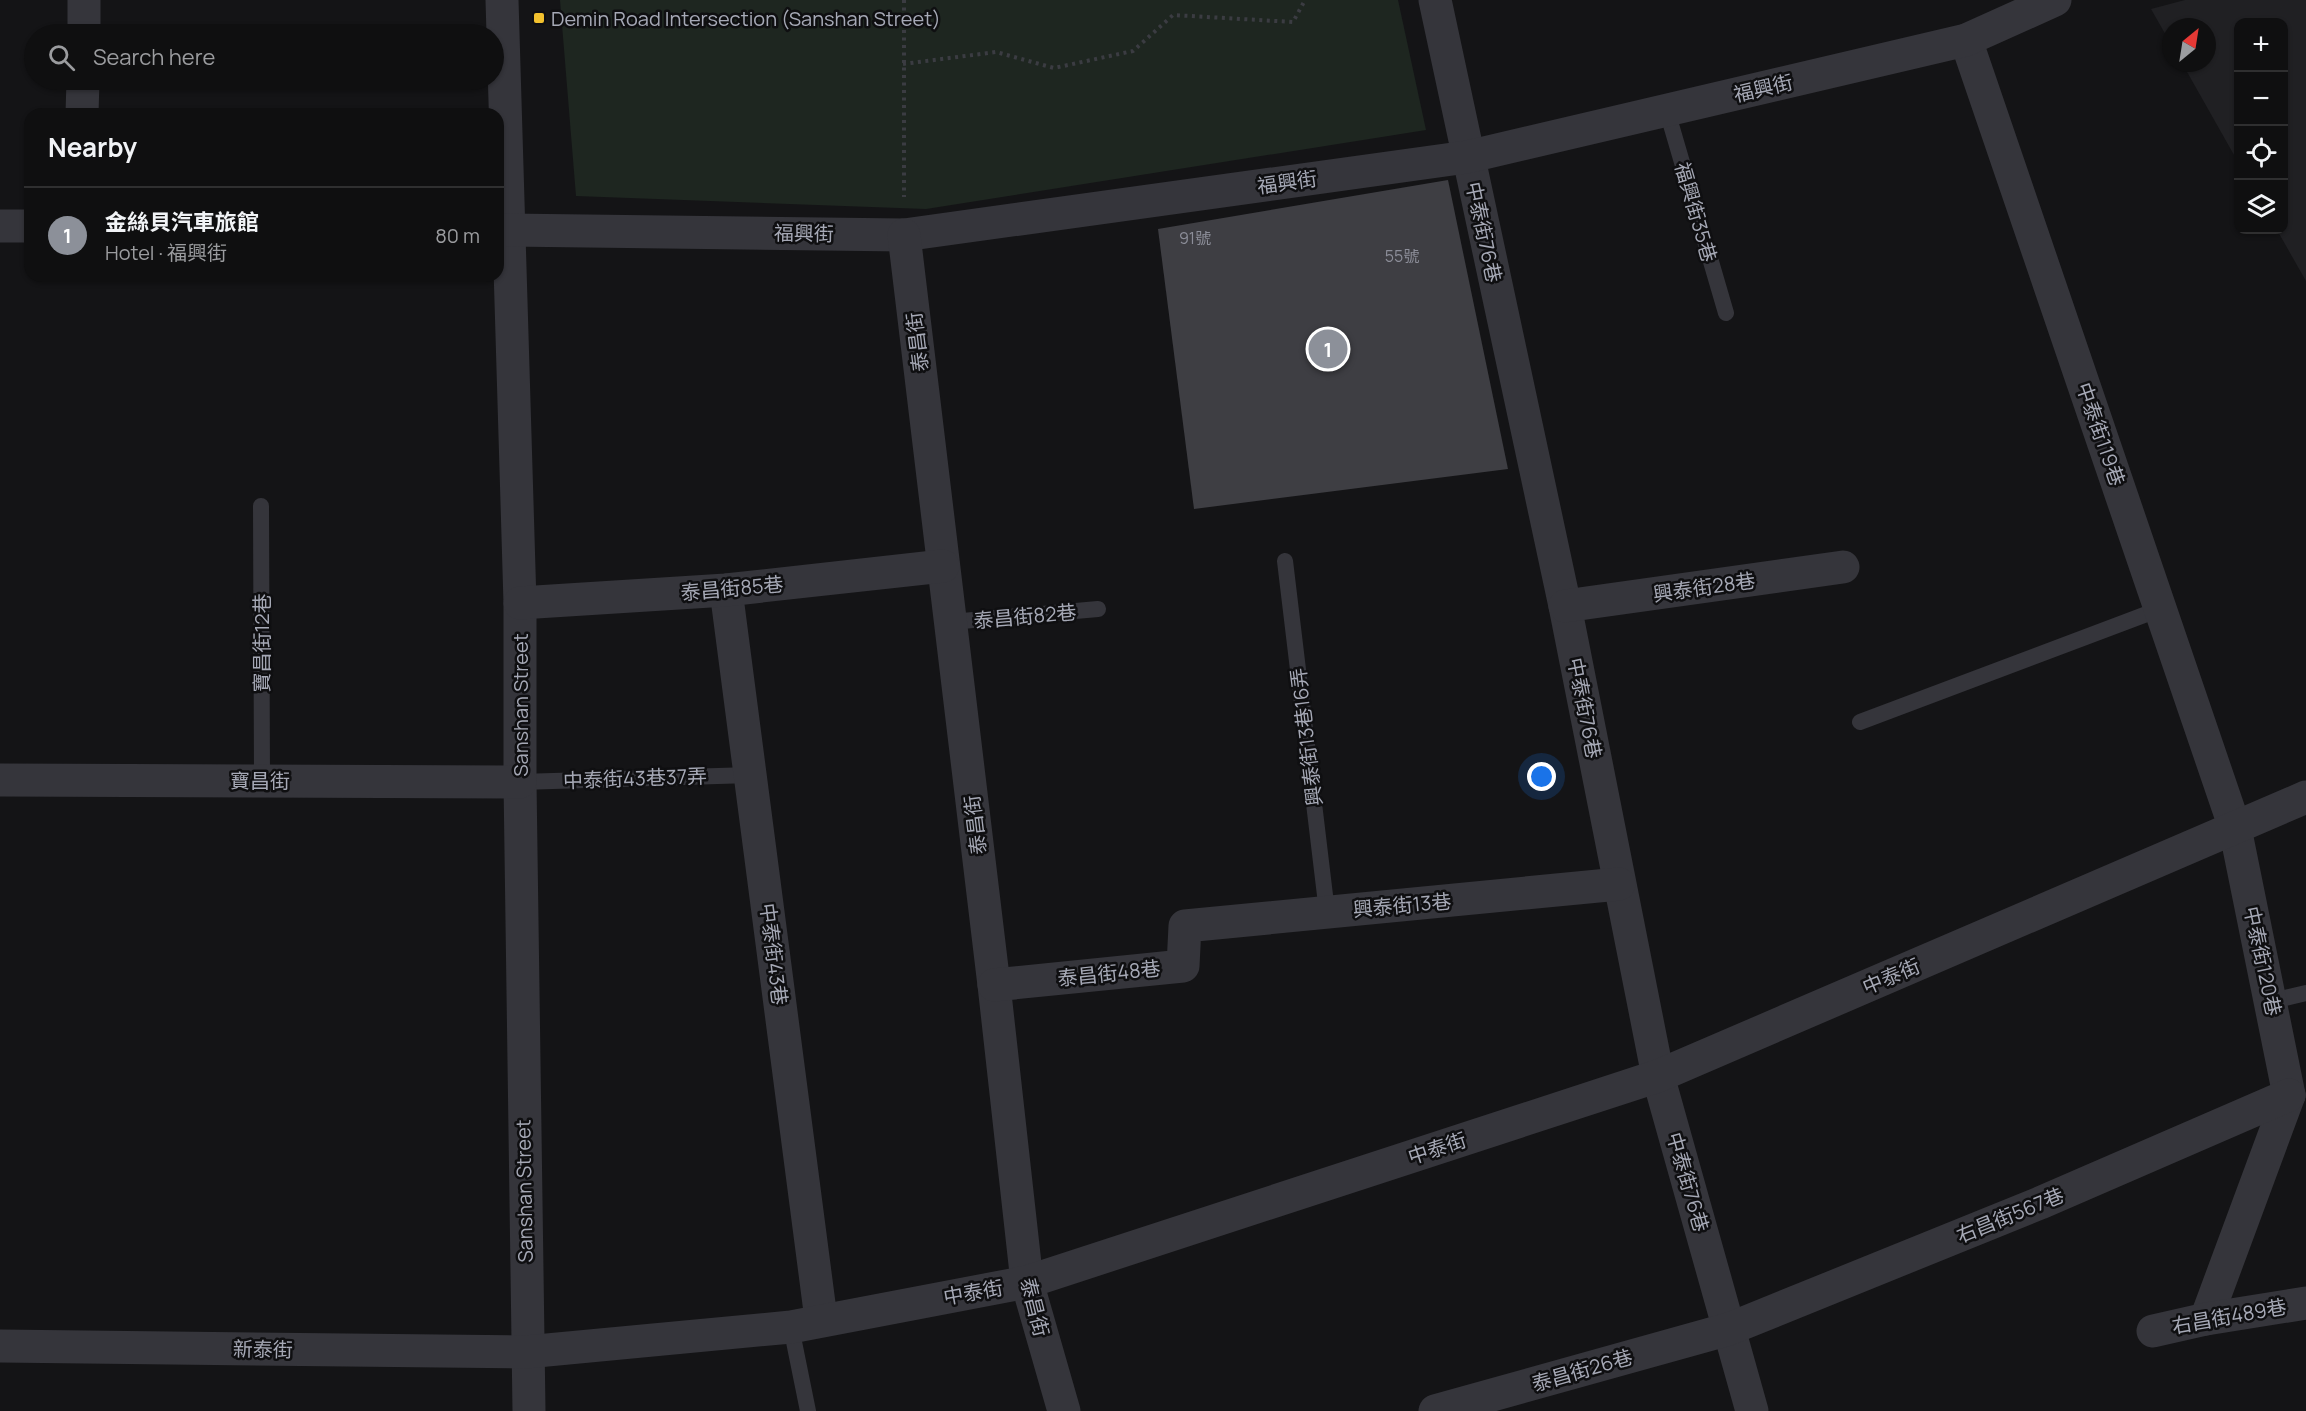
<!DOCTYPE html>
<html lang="en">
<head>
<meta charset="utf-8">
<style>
	body { margin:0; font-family:Manrope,"Noto Sans TC",sans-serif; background:#181819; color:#f1f3f6 }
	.controls { position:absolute; right:18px; top:18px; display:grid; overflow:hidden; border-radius:12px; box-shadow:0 2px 4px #0004 }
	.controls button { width:54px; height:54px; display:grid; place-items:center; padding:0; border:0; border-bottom:2px solid #2f2f30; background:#0f0f10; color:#f1f3f6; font:30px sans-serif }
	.compass { position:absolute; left:2162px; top:18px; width:54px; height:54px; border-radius:50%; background:#0f0f10; box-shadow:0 2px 4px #0004; rotate:30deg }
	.you { position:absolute; left:1542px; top:777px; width:21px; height:21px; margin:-15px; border:4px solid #fff; border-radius:50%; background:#1a73e8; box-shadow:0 0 0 9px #1a73e833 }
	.badge { display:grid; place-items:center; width:39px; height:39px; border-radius:50%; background:#8c9099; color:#fff; font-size:20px; font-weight:700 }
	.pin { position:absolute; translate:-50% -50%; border:3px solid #fff; box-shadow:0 2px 6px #0006 }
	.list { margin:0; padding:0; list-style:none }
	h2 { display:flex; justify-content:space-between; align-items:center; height:78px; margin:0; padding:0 24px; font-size:26px }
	h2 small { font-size:20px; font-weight:400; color:#9b9c9f }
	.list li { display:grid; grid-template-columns:39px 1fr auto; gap:18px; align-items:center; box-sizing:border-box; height:96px; padding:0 24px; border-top:2px solid #2f2f30 }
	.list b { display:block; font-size:22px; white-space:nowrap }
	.list p { margin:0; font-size:20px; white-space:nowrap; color:#9b9c9f }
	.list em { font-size:20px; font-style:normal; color:#9b9c9f }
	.icon { flex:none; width:33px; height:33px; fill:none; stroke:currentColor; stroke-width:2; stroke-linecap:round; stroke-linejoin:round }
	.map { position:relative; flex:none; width:2306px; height:1411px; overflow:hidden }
	.search { position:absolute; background:#0f0f10; box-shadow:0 2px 4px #0004; left:24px; top:24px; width:480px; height:66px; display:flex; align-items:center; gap:15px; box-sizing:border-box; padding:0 21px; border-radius:33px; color:#9b9c9f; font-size:22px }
	.panel { position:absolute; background:#0f0f10; box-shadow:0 2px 4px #0004; left:24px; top:108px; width:480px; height:174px; border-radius:18px }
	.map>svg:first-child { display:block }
</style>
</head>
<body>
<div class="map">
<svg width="2306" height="1411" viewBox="0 0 2306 1411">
	<rect width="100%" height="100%" fill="#141416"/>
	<path fill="#202023" d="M2185,0h121v281l-29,-51h7v-208h-46v140l-56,-99h25v-36h-36v17l-20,-35z"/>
	<path fill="#1e2620" d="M560,0h838l28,130 -500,79 -350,-13z"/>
	<path fill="#3e3e43" d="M1448,180l60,289 -314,40 -36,-280z"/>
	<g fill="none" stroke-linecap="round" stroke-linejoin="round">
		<g stroke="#3b3c42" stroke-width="4" stroke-dasharray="3 4.5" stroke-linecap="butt">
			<path d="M904,0v197"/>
			<path d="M903,64l93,-12 58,16 79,-17 40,-36 120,7 12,-22"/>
		</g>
		<g stroke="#35353b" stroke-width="16">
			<path d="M1667,111l59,202"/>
			<path d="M261,506l1,274"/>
			<path d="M1285,561l42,351"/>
			<path d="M951,622l147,-13"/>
			<path d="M1860,722l300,-113"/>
			<path d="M520,782l231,-7"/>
			<path d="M2272,1001l34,-8"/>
			<path d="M791,1327l17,84"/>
		</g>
		<g stroke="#35353b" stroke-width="33">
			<path d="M502,0l18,603v179l9,629"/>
			<path d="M1435,0l130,606 93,470 94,335"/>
			<path d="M84,34v-34"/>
			<path d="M1966,40l269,788 54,267"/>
			<path d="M82,114l1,-34"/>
			<path d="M0,226h30"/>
			<path d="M498,230l406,5 563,-78 499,-117 89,-40"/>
			<path d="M904,235l90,750 33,297 37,129"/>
			<path d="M726,590l95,729"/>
			<path d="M520,603l206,-13 217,-24"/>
			<path d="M1565,606l278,-39"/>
			<path d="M0,780l520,2"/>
			<path d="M994,985l189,-19 2,-40 434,-42"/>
			<path d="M2206,1319l83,-224"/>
			<path d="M2153,1331l53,-12 100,-16"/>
			<path d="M0,1346l526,6 265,-25 236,-45 631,-206 648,-279"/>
			<path d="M1435,1411l294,-82 311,-126 249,-108"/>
		</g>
	</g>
	<rect fill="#f3c12e" stroke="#0f0f11" stroke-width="2" x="533" y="12" width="12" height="12" rx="3"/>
	<g text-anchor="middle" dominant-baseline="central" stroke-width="5" stroke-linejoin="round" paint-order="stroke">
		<g font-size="16" fill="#8c8e99">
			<text x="1195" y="238">91號</text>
			<text x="1402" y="256">55號</text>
		</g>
		<g font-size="20" fill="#a6a9b6" stroke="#0f0f11" text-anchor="start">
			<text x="551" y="18">Demin Road Intersection (Sanshan Street)</text>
		</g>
		<g font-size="20" fill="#a6a9b6" stroke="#0f0f11">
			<text transform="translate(1763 88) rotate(-13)">福興街</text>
			<text transform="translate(1287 182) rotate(-8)">福興街</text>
			<text transform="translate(1696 212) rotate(74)">福興街35巷</text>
			<text transform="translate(1484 232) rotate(78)">中泰街76巷</text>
			<text transform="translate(804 233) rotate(1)">福興街</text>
			<text transform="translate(917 342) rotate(-97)">泰昌街</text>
			<text transform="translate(2101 434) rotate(71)">中泰街119巷</text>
			<text transform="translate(1704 587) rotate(-8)">興泰街28巷</text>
			<text transform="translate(732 588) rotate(-5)">泰昌街85巷</text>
			<text transform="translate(1025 616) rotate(-5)">泰昌街82巷</text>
			<text transform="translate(261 643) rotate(-90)">寶昌街12巷</text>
			<text transform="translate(520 705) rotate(-90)">Sanshan Street</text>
			<text transform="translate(1585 708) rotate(79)">中泰街76巷</text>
			<text transform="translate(1306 737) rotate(-97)">興泰街13巷16弄</text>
			<text transform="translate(635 778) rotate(-2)">中泰街43巷37弄</text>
			<text x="260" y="780">寶昌街</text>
			<text transform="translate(975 825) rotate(-97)">泰昌街</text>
			<text transform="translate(1402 905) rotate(-5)">興泰街13巷</text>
			<text transform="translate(774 954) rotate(83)">中泰街43巷</text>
			<text transform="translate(2263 961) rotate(78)">中泰街120巷</text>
			<text transform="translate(1109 973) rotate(-6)">泰昌街48巷</text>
			<text transform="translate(1891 976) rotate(-23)">中泰街</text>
			<text transform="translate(1437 1148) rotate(-18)">中泰街</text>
			<text transform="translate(1688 1182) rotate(74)">中泰街76巷</text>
			<text transform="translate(524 1191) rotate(-91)">Sanshan Street</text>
			<text transform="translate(2010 1215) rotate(-22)">右昌街567巷</text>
			<text transform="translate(973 1292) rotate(-10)">中泰街</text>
			<text transform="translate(1035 1307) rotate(76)">泰昌街</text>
			<text transform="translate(2229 1316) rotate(-10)">右昌街489巷</text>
			<text transform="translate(263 1349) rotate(1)">新泰街</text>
			<text transform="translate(1582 1370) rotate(-16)">泰昌街26巷</text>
		</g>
	</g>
</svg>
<div class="controls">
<button>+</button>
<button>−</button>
<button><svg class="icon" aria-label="locate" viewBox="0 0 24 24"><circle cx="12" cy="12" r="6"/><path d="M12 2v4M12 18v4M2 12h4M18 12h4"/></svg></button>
<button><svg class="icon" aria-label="layers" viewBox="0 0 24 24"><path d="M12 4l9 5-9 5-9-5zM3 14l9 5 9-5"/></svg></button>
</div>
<svg class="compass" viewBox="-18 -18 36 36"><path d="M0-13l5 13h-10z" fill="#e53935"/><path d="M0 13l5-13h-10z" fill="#9b9c9f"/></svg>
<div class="you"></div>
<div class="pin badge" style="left:1328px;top:349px">1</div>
<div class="search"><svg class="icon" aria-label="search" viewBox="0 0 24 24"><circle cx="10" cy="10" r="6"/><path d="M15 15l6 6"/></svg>Search here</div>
<section class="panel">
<h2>Nearby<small></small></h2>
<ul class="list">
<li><span class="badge">1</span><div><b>金絲貝汽車旅館</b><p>Hotel · 福興街</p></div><em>80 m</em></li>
</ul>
</section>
</div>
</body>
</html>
